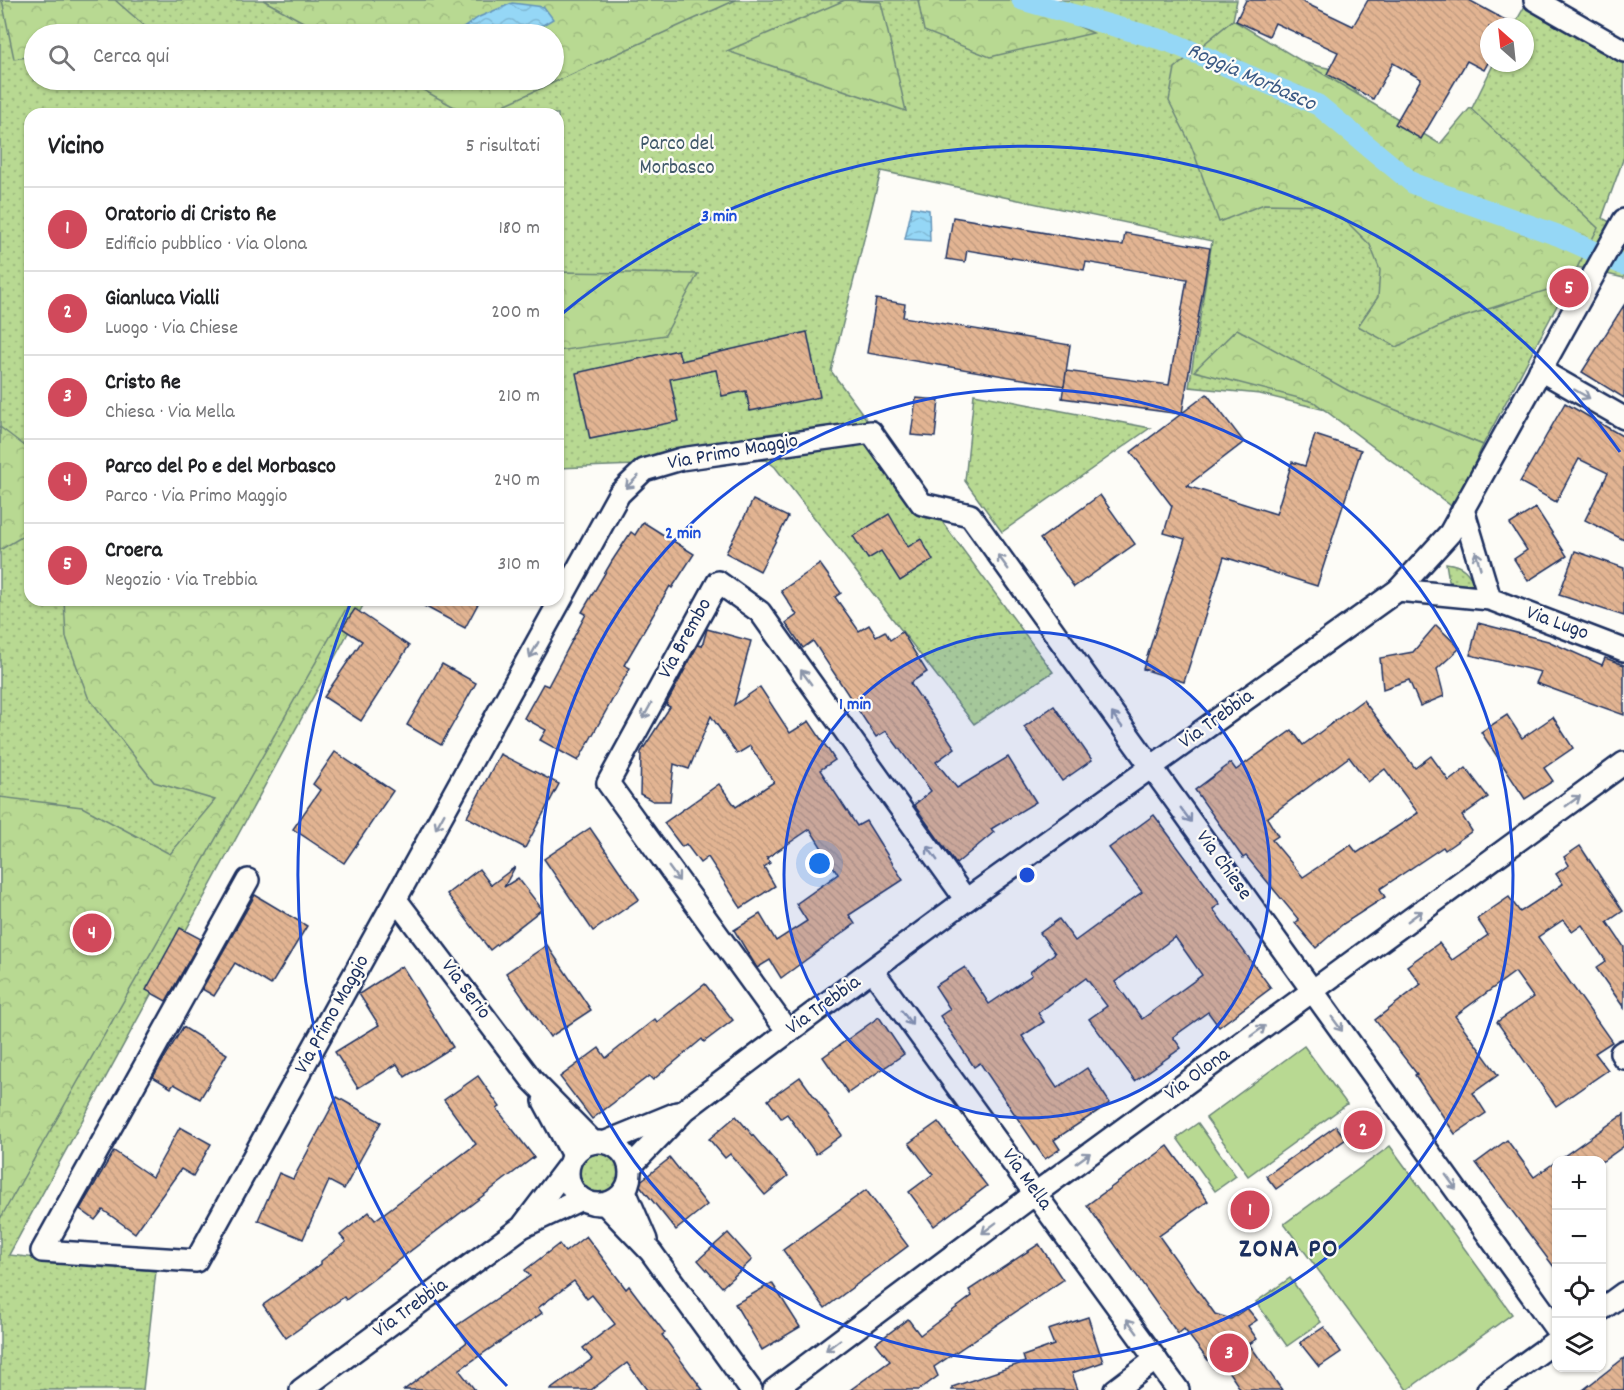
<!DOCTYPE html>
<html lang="it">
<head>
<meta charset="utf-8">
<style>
	body { margin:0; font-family:Dekko,sans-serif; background:#f6f6f6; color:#202124 }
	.controls { position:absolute; right:18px; bottom:18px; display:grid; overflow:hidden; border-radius:12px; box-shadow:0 2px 4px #0004 }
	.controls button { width:54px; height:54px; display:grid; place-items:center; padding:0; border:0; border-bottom:2px solid #e0e0e0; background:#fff; color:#202124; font:30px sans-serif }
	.compass { position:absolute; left:1480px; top:18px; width:54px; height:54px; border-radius:50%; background:#fff; box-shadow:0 2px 4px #0004; rotate:333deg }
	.you { position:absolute; left:820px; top:864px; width:21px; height:21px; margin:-15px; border:4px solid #fff; border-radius:50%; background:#1a73e8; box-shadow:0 0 0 9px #1a73e833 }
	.badge { display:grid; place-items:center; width:39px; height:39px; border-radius:50%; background:#d1495b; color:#fff; font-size:20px; font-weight:700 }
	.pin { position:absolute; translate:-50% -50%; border:3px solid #fff; box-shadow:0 2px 6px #0006 }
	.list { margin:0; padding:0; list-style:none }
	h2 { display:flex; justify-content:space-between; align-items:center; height:78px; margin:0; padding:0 24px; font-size:26px }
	h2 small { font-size:20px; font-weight:400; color:#757577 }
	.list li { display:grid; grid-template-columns:39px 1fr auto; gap:18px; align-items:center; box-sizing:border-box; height:84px; padding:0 24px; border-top:2px solid #e0e0e0 }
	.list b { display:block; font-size:22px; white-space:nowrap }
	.list p { margin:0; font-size:20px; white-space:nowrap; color:#757577 }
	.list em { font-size:20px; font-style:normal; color:#757577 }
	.icon { flex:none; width:33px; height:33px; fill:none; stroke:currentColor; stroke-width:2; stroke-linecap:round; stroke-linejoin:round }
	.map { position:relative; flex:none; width:1624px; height:1390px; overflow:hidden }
	.search { position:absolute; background:#fff; box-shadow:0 2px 4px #0004; left:24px; top:24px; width:540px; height:66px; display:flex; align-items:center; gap:15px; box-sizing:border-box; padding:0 21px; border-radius:33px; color:#757577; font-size:22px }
	.panel { position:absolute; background:#fff; box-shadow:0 2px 4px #0004; left:24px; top:108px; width:540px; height:498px; border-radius:18px }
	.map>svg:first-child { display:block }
</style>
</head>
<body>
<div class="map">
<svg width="1624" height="1390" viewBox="0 0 1624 1390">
	<defs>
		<pattern id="grass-dots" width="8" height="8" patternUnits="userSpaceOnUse" patternTransform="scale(1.5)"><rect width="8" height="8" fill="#b8d992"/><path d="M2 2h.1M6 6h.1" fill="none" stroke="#9ebb80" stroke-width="1.8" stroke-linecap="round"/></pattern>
		<pattern id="forest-crowns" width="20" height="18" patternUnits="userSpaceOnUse" patternTransform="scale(1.5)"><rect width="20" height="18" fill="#b8d992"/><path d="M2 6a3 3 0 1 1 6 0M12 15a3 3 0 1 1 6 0" fill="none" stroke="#9ebb80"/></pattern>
		<pattern id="water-waves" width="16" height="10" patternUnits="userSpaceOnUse" patternTransform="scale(1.5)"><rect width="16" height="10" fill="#95d7f6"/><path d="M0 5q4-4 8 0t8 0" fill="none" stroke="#80b9d5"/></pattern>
		<pattern id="building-back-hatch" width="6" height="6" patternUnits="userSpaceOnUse" patternTransform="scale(1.5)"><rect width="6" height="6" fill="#e2b492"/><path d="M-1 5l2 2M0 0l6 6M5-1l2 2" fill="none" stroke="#c19b80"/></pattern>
	</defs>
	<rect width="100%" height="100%" fill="#fdfcf7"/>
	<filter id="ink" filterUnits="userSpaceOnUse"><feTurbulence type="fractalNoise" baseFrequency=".0167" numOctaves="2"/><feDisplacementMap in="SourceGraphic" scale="12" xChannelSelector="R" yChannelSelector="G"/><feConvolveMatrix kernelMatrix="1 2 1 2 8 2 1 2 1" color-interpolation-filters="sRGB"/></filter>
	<g filter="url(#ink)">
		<g fill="url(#grass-dots)" stroke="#6a8478" stroke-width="1.5" fill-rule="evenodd">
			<path d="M0,0h1237l-4,20 -22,19 12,5 113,26 96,106 39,-66 23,-47h31v-36h-12l13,-23 98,60v93l-22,61 22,11v49l-64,-15 -15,27 24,-7 -86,162 -20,-8 -125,-24 -78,-19 -71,-7 23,-146 -331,-70 -50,200 222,301 -79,52 -199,-257 -9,-7 -208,8v-354h-528v486h336l-357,655 147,16 -13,119h-143zM34,34h520v46h-520z"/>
			<path d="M974,394l176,34 -148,104 -37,-51z"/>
			<path d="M1446,563c18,2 22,9 31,25h-9l-19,-7z"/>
			<circle cx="599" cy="1173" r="21"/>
		</g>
		<g fill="url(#forest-crowns)" stroke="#6a8478" stroke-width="1.5">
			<path d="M2,0h113l39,34h-120v22l-20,3z"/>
			<path d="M263,0h473l-252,114h-17l-62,-34h149v-46h-229z"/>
			<path d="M845,0l36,2 25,109 -179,-60z"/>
			<path d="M918,0h105l70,33 -103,24 -66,-26z"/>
			<path d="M1233,20l207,124 30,-36 128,120 -29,55 -118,38 -55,26 -38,-21 20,-29 2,-27 -10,-25 -24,-24 -30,-16 -52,-1 -45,18 -28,-77 -22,-44 6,-33z"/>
			<path d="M558,272l140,2 -33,61 -107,16z"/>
			<path d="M1237,329l112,62 134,54 -29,63 -140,-106 -120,-31z"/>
			<path d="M0,427l30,23v82l-30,18z"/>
			<path d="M64,600h287l-351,619v-422l82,10 88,47 45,-54 -61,-18 -66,-85 -22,-60z"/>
		</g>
		<g fill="#b8d992" stroke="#6a8478" stroke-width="1.5">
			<path d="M1304,1046l43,58 -99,72 -42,-58z"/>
			<path d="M1198,1123l38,53 -21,15 -38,-53z"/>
			<path d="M1390,1146l122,168 -105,76 -123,-166z"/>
			<path d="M1290,1278l31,44 -34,24 -31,-44z"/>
		</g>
		<g fill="url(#water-waves)" stroke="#6494b9" stroke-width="1.5">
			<path d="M512,3l32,4 9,12 -25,15h-69v-3l20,-14z"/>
			<path d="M912,207l17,3 1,31 -25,-2z"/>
		</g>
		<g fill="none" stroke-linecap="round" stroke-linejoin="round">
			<path stroke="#95d7f6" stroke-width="21" d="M1022,0l148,42 148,63 96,79 143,51 67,30"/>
		</g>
		<g fill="url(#building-back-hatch)" stroke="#1b2f5e" stroke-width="1.5" fill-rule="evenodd">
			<path d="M1246,0h53l54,26 15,-26h101l49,27h-29v34l-5,9 -17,-9 -46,78 -26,-15 26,-45 -28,-16 -20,36 -46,-25 11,-22 -63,-29 -6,13 -33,-15z"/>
			<path d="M953,217l157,27 13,1 2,-12 85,15 -28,165 25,-19 37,48 -57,44 89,28 16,-52 13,4 10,-31 46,15 -44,136 -93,-29 -40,125 -41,-13 42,-130 -21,-6 8,-27 -41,-54 50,-38 -119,-16 4,-27 103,14 18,-106 -101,-17 -2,8 -117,-20 -2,12 -19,-3z"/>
			<path d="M876,299l29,5 -2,13 167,28 -6,41 -197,-33z"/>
			<path d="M1624,305v93l-42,-26z"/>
			<path d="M807,332l13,65 -70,14 -4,-20 -24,5 -6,-26 -46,9 9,42 -89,18 -14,-66 102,-23 3,11z"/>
			<path d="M916,398l23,2 -4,37 -24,-2z"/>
			<path d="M1565,403l59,34v103l-39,-20 23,-47 -29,-14 -23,43 -36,-20z"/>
			<path d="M1100,495l35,49 -61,43 -34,-48z"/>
			<path d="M753,500l35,17 -28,54 -34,-18z"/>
			<path d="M1536,508l31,48 -39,25 -14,-22 13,-9 -17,-26z"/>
			<path d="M889,514l19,33 13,-8 12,21 -33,21 -19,-30 -13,8 -15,-23z"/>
			<path d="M643,522l51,32 -22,34 -2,-2 -46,79 6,3 -52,93 -38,-21 6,-10 -22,-12 19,-34 5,2 38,-72 -4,-2 30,-51 19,-29 4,3z"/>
			<path d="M1575,551l49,17v48l-65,-21z"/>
			<path d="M820,564l21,29 -6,4 24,34 10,-6 7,11 9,-5 5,9 12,-8 25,40 -17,11 45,65 -19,14 21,26 51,-31 28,45 -45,27 3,3 -38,32 -42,-59 17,-14 -45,-60 -10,6 -63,-96 -10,7 -17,-25 11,-8 -16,-24z"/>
			<path d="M413,600h67l-15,28z"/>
			<path d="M355,609l54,37 -48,75 -37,-24 38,-56 -20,-13z"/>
			<path d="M1478,623l70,18 54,24 3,-7 19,7v50l-88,-32 5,-11 -71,-17z"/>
			<path d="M1436,625l24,23 -23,21 7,27 -24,10 -11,-26 -26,9 -3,-31 33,-6z"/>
			<path d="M707,629l44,12 -17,64 26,-18 30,46 19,-12 26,39 -15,10 37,56 9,-5 37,59 -54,35 6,9 -74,54 -11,-18 -13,8 -23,-38 26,-16 16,27 31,-20 -11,-17 42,-30 -28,-45 -43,29 3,5 -6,4 11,19 -34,22 -33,-51 -8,6 -14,-19 -4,3 -18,-24 55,-39 17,23 38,-25 -24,-36 -13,8 -26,-38 -22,53 -15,-5 -4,37h-17l-13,-7 1,-42 29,-45 -4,-2 32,-60 4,1z"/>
			<path d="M442,664l34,19 -35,62 -34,-20z"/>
			<path d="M1363,700l52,68 16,-12 18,25 17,-13 22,29 -26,19 10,15 -27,19 -2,-3 -63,42 5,8 -42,27 -27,24 -21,-25 4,-3 -53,-64 -3,2 -48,-68 36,-27 5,7 56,-40 11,15zM1349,757l19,25 17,-13 33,44 -61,40 -6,-8 -48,32 -31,-37 6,-4 -11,-18z"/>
			<path d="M1054,706l38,54 -30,21 -38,-54z"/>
			<path d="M1507,715l15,23 31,-21 20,31 -29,20 9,13 -28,18 -44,-67z"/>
			<path d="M335,752l58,39 -49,72 -51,-34 27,-39 -7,-6z"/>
			<path d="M500,754l59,30 -34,64 -58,-31z"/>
			<path d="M1154,815l66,89 -7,5 58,79 -52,39 -11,-15 -35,25 8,11 -46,33 -46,-62 18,-13 -21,-28 -48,35 6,9 -22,14 35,52 30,-20 23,35 -56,37 6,9 -15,10 -65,-96 -6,4 -34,-51 10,-7 -15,-23 30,-19 24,37 43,-29 -2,-3 25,-19 -15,-20 19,-14 16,22 67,-49 -33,-44zM1175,937l27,38 -60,44 -27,-37z"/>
			<path d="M590,828l49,71 -46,32 -49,-72z"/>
			<path d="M1580,846l43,65 -16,11 17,25v61l-28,-40 10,-7 -24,-36 -10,7 -9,-12 -25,17 74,105 -17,11 13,17 -52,36 -59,-84 36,-25 -18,-25 -60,44 43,59 -25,18 13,20 -31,21 -40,-59 2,-1 -42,-54 46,-36 -14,-18 32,-23 13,17 36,-25 -11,-16 32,-22 11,15 43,-28 -7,-10 13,-9 -5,-8z"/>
			<path d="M515,867l-11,20 14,-9 24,31 -52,41 -43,-56 32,-25 12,16z"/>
			<path d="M255,895l52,31 -36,59 -36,-22 -21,33 -12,-7z"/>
			<path d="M180,928l21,11 -35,62 -20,-11z"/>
			<path d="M547,945l44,65 -41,27 -44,-64z"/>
			<path d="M402,966l51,81 -48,30 -8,-13 -39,24 -23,-36 44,-27 -20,-31z"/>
			<path d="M705,984l28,36 -29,22 -2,-3 -49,41 -4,-4 -57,43 -32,-42 39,-29 7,10 49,-39 2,3z"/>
			<path d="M879,1017l25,37 -56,39 -25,-36z"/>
			<path d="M183,1027l44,27 -27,45 -26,-15 -3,4 -18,-11z"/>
			<path d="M478,1076l22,31 -3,2 37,48 -188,143 -2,-3 -58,41 -23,-33 58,-41v-3l25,-19 -6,-7 29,-23 6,8 101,-76 -32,-44z"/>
			<path d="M800,1077l42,58 -26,19 -29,-40 -6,4 -13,-18z"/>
			<path d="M337,1097l44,25 -37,67 -15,-8 -26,58 -45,-19 21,-47 14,6z"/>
			<path d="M1624,1114v32l-21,15h-46z"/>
			<path d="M736,1116l52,60 -23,19 -35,-41 -5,4 -16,-19z"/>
			<path d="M938,1122l49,64 -53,40 -25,-34 24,-18 -24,-31z"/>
			<path d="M1336,1126l10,13 -70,50 -10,-13z"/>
			<path d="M180,1127l31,17 -18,32 -12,-7 -46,64 -32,-23 -8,10 -15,-11 34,-58 38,26z"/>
			<path d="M1507,1140l27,37 23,-16v110l-81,-108z"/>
			<path d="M1168,1146l40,55 -49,35 56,78 16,5 16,-11 10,12 -9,6 9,13 -8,5 33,46h-41l-19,-28 -8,6 -30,-39 -6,5 -91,-129z"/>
			<path d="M670,1158l37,47 -31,25 -38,-47z"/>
			<path d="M866,1190l42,56 -83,62 -42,-58z"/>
			<path d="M728,1233l24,27 -30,27 -24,-27z"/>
			<path d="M586,1236l40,53 3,-3 36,47 -3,2 41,55h-56l-20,-27 -36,27h-41l42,-31 -9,-11 32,-24 -23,-29 -5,4 -13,-18 -36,27 4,5 -83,57 16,20h-71l63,-48 -11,-16 74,-50 -5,-6 34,-26 6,8z"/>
			<path d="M1039,1244l24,36 -129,87 4,9 -19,14h-69l40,-29 -14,-18 32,-24 12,16 52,-39 -3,-6z"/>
			<path d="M772,1283l28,44 -38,23 -27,-46z"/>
			<path d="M1088,1317l15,45 -31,11 6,17h-126v-3l73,-25 -2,-6 31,-11 -6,-15z"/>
			<path d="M1324,1327l17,25 -22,15 -19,-24z"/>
			<path d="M1624,1358v32h-41z"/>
		</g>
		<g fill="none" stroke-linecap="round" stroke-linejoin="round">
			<g stroke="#1b2f5e" stroke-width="26">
				<g id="minor">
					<path d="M1535,0l89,51"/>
					<path d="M1540,370l84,48"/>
					<path d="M1463,509l27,90 134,51"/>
					<path d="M1398,590l92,9"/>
					<path d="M248,880l-206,371 154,10 423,-767 25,-24 37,-11 190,-27 51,72 48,11 586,814"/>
					<path d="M397,901l135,179 61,62"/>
					<path d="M873,971l305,419"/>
					<path d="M788,1032l-180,-249 110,-201 42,30 206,288"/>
					<path d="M1624,1051l-3,2 3,5"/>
					<path d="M544,1101l29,54"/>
					<circle cx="599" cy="1173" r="31"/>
					<path d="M606,1142l71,-29"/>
					<path d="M630,1167l56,-58 102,-77 178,-132 432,-310 52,-57 174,-313"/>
					<path d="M625,1191l21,49"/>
					<path d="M605,1204l46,48 100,138"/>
					<path d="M524,1224l44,-58"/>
					<path d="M1602,1309l22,-16"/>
					<path d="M301,1390l221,-163 59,-28"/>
					<path d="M774,1390l262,-197 588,-430"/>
					<path d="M1115,1390l41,-31"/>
					<path d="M1488,1390l68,-49"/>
				</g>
			</g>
			<use href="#minor" stroke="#fdfcf7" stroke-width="21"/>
		</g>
		<defs><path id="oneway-shaft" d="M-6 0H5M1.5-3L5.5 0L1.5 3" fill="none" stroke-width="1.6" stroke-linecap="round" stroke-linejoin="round" transform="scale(1.5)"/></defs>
		<g stroke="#8c96aa">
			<use href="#oneway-shaft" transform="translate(1582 394) rotate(30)"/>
			<use href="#oneway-shaft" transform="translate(632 482) rotate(136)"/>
			<use href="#oneway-shaft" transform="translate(1478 560) rotate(-106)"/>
			<use href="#oneway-shaft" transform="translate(1003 562) rotate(-126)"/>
			<use href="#oneway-shaft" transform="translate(534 650) rotate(119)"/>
			<use href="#oneway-shaft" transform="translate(806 677) rotate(-126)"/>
			<use href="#oneway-shaft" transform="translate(647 711) rotate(119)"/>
			<use href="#oneway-shaft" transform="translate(1117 720) rotate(-126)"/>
			<use href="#oneway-shaft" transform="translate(1573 801) rotate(-36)"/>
			<use href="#oneway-shaft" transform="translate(1186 815) rotate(54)"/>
			<use href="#oneway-shaft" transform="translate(440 821) rotate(119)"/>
			<use href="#oneway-shaft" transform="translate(932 853) rotate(-126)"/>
			<use href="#oneway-shaft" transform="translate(674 874) rotate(54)"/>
			<use href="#oneway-shaft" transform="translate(1415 916) rotate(-36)"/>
			<use href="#oneway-shaft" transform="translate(907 1018) rotate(54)"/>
			<use href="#oneway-shaft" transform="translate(1337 1024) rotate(54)"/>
			<use href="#oneway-shaft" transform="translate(1258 1031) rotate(-36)"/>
			<use href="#oneway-shaft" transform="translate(1083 1158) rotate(-36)"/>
			<use href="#oneway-shaft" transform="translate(1451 1182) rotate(54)"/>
			<use href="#oneway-shaft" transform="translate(989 1228) rotate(143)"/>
			<use href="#oneway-shaft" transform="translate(1132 1326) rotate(-126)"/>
			<use href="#oneway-shaft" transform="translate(833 1345) rotate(143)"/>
		</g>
	</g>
	<circle cx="1027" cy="875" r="243" fill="#1d4ed8" fill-opacity=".12"/>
	<g fill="none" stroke="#1d4ed8" stroke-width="3">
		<circle cx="1027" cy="875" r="243"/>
		<circle cx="1027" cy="875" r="486"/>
		<path d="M507 1386A729 729 0 0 1 351 602M558 317A729 729 0 0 1 1620 452"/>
	</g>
	<g text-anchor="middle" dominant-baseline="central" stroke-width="4.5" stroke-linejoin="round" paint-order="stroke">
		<g font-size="21" fill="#425a6b" stroke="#fdfcf7">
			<text x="677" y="145">Parco del<tspan x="677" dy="24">Morbasco</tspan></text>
		</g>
		<g font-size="21" fill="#1b2f5e" stroke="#fdfcf7">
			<text transform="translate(733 453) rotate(-10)">Via Primo Maggio</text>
			<text transform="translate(1557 624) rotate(20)">Via Lugo</text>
			<text transform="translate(686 639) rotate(-61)">Via Brembo</text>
			<text transform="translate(1217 720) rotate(-36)">Via Trebbia</text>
			<text transform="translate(1223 866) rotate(54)">Via Chiese</text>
			<text transform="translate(465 990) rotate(53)">Via Serio</text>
			<text transform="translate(824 1006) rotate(-36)">Via Trebbia</text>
			<text transform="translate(333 1015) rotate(-61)">Via Primo Maggio</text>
			<text transform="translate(1198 1075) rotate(-36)">Via Olona</text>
			<text transform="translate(1026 1180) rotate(54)">Via Mella</text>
			<text transform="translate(411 1309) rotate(-36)">Via Trebbia</text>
		</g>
		<g font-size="22" font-style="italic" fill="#3a5984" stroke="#fdfcf7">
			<text transform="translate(1251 78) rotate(24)">Roggia Morbasco</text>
		</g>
		<g font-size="27" font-weight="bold" letter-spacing="1.5" fill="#1b2f5e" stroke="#fdfcf7">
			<text x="1289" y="1250">ZONA PO</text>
		</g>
	</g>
	<circle cx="1027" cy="875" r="9" fill="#1d4ed8" stroke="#fdfcf7" stroke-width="3"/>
	<g font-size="18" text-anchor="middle" font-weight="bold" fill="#1d4ed8" stroke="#fdfcf7" stroke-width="4.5" stroke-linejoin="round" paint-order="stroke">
		<text x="719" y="221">3 min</text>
		<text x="683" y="538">2 min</text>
		<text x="855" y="709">1 min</text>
	</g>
</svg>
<div class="controls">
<button>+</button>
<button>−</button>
<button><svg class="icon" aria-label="locate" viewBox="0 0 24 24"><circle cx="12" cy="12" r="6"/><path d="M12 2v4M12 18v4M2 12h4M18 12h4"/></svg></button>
<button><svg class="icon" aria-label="layers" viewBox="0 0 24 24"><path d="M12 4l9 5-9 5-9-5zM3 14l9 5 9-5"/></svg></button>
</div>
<svg class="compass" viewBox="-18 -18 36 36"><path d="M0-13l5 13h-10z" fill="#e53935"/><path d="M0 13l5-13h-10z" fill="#757577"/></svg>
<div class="you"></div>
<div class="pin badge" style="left:1250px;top:1210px">1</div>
<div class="pin badge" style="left:1363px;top:1130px">2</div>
<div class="pin badge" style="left:1229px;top:1353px">3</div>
<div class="pin badge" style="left:92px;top:933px">4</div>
<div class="pin badge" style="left:1569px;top:288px">5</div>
<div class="search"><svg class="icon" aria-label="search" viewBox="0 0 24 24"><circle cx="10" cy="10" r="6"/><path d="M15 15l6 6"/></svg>Cerca qui</div>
<section class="panel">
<h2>Vicino<small>5 risultati</small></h2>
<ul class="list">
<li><span class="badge">1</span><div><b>Oratorio di Cristo Re</b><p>Edificio pubblico · Via Olona</p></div><em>180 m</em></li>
<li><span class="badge">2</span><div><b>Gianluca Vialli</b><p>Luogo · Via Chiese</p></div><em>200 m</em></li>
<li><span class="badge">3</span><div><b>Cristo Re</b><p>Chiesa · Via Mella</p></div><em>210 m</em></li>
<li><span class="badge">4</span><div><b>Parco del Po e del Morbasco</b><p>Parco · Via Primo Maggio</p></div><em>240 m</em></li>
<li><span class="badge">5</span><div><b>Croera</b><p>Negozio · Via Trebbia</p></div><em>310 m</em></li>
</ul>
</section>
</div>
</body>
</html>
